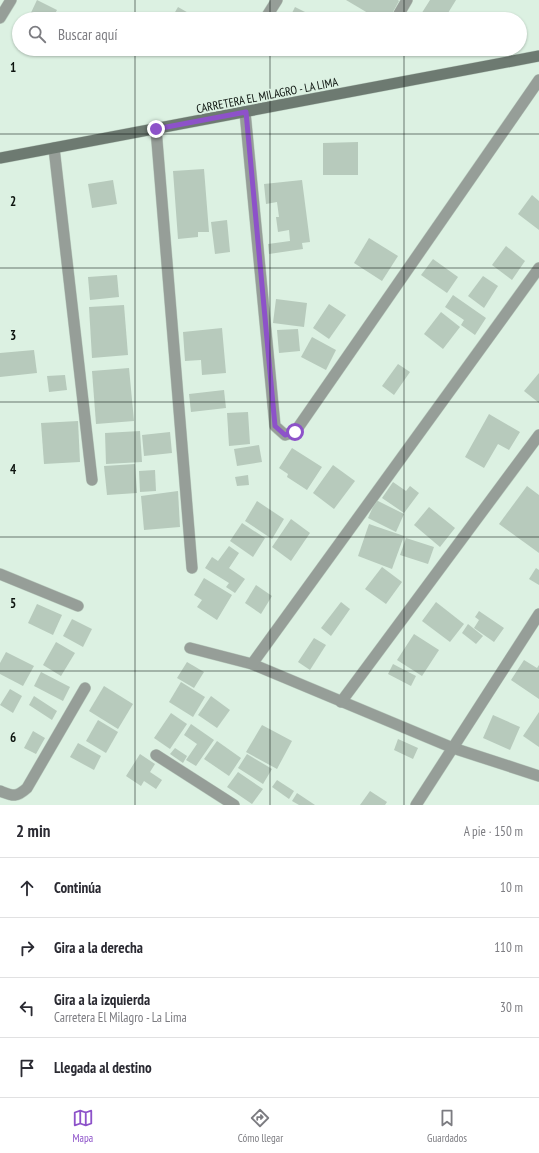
<!DOCTYPE html>
<html lang="es">
<head>
<meta charset="utf-8">
<style>
	body { margin:0; font-family:"PT Sans Narrow",sans-serif; background:#f2f2f3; color:#2b2b33 }
	.stop { position:absolute; width:12px; height:12px; margin:-9px; border:3px solid #8d52c9; border-radius:50%; background:#fff }
	.stop.end { background:#8d52c9; border-color:#fff; box-shadow:0 1px 4px #0008 }
	.list { margin:0; padding:0; list-style:none }
	h2 { display:flex; justify-content:space-between; align-items:center; height:52px; margin:0; padding:0 16px; font-size:17px }
	h2 small { font-size:13px; font-weight:400; color:#7c7c81 }
	.list li { display:grid; grid-template-columns:26px 1fr auto; gap:12px; align-items:center; box-sizing:border-box; height:60px; padding:0 16px; border-top:1px solid #e1e1e2 }
	.list b { display:block; font-size:15px; white-space:nowrap }
	.list p { margin:0; font-size:13px; white-space:nowrap; color:#7c7c81 }
	.list em { font-size:13px; font-style:normal; color:#7c7c81 }
	.icon { flex:none; width:22px; height:22px; fill:none; stroke:currentColor; stroke-width:2; stroke-linecap:round; stroke-linejoin:round }
	.map { position:relative; flex:none; width:539px; height:805px; overflow:hidden }
	.search { position:absolute; background:#fff; box-shadow:0 1px 3px #0004; left:12px; right:12px; top:12px; height:44px; display:flex; align-items:center; gap:10px; box-sizing:border-box; padding:0 14px; border-radius:22px; color:#7c7c81; font-size:15px }
	.sheet { height:292px; background:#fff }
	nav { display:flex; justify-content:space-around; align-items:center; box-sizing:border-box; height:56px; border-top:1px solid #e1e1e2; background:#fff; font-size:11px; color:#7c7c81 }
	nav a { display:grid; justify-items:center; gap:2px }
	nav .on { color:#8d52c9 }
	.map>svg:first-child { display:block }
</style>
</head>
<body>
<div class="map">
<svg width="539" height="805" viewBox="0 0 539 805">
	<rect width="100%" height="100%" fill="#dcf1e2"/>
	<g fill="#b7cabc">
		<path d="M37,0l20,10 -5,9h-24z"/>
		<path d="M346,0h52l1,1 -10,18h-11z"/>
		<path d="M430,0h26l-8,13 8,6h-38z"/>
		<path d="M178,7l21,12h-28z"/>
		<path d="M295,7l24,12h-30z"/>
		<path d="M358,142v33h-35v-32z"/>
		<path d="M204,169l5,63h-11v5l-20,2 -5,-68z"/>
		<path d="M113,180l4,24 -25,4 -4,-24z"/>
		<path d="M302,180l8,62 -8,1 1,6 -34,5 -1,-10 22,-3 -1,-11 -11,2 -2,-15h3l-2,-15 -11,2 -2,-20z"/>
		<path d="M532,195l7,6v29l-21,-16z"/>
		<path d="M227,220l3,32 -15,2 -4,-32z"/>
		<path d="M369,238l29,18 -16,25 -28,-18z"/>
		<path d="M506,246l19,15 -13,19 -20,-15z"/>
		<path d="M433,259l25,18 -11,16 -26,-18z"/>
		<path d="M117,275l2,22 -29,3 -2,-23z"/>
		<path d="M483,276l15,10 -14,22 -16,-12z"/>
		<path d="M453,295l33,23 -11,17 -14,-10 3,-5 -19,-13z"/>
		<path d="M276,299l31,4 -3,24 -31,-4z"/>
		<path d="M329,304l17,11 -17,24 -16,-11z"/>
		<path d="M124,305l4,50 -36,3 -3,-51z"/>
		<path d="M441,312l19,15 -17,22 -19,-15z"/>
		<path d="M222,328l4,45 -24,2 -1,-15 -16,1 -2,-29z"/>
		<path d="M298,329l2,22 -21,2 -2,-23z"/>
		<path d="M312,337l24,13 -10,20 -25,-13z"/>
		<path d="M34,350l3,23 -37,4v-24z"/>
		<path d="M398,364l12,8 -16,23 -12,-9z"/>
		<path d="M129,368l5,53 -38,3 -4,-53z"/>
		<path d="M539,373v30l-15,-12z"/>
		<path d="M65,375l2,15 -18,2 -2,-16z"/>
		<path d="M224,390l2,18 -35,4 -2,-18z"/>
		<path d="M248,412l2,32 -21,2 -2,-33z"/>
		<path d="M489,414l31,18 -11,18 -11,-6 -14,24 -19,-11z"/>
		<path d="M78,421l2,41 -36,2 -3,-41z"/>
		<path d="M140,431l2,31 -36,2 -1,-31z"/>
		<path d="M170,432l2,21 -28,3 -2,-21z"/>
		<path d="M259,445l3,17 -25,4 -3,-17z"/>
		<path d="M292,448l30,19 -15,23 -20,-13 1,-3 -9,-6z"/>
		<path d="M135,464l2,29 -30,2 -3,-29z"/>
		<path d="M333,465l22,16 -21,28 -21,-16z"/>
		<path d="M155,470l1,21 -16,1 -1,-21z"/>
		<path d="M248,475l1,10 -12,1 -2,-9z"/>
		<path d="M393,482l13,9 4,-5 9,7 -15,20 -22,-15z"/>
		<path d="M527,486l12,9v58l-40,-29z"/>
		<path d="M178,491l2,36 -36,3 -3,-34z"/>
		<path d="M376,500l28,14 -8,18 -28,-14z"/>
		<path d="M257,501l27,18 -12,20 -27,-18z"/>
		<path d="M429,507l26,21 -15,19 -26,-22z"/>
		<path d="M291,519l19,14 -19,28 -19,-14z"/>
		<path d="M242,523l23,15 -12,19 -23,-16z"/>
		<path d="M369,524l35,12 -12,33 -34,-13z"/>
		<path d="M406,538l28,9 -6,17 -28,-9z"/>
		<path d="M229,546l10,7 -10,15 16,11 -10,14 -9,-6 3,-4 -24,-15 7,-11 6,4z"/>
		<path d="M382,567l20,15 -16,22 -21,-15z"/>
		<path d="M536,568l3,2v15l-10,-6z"/>
		<path d="M204,578l28,17 -15,25 -20,-13 5,-7 -8,-5z"/>
		<path d="M256,585l16,11 -11,18 -16,-11z"/>
		<path d="M341,602l9,7 -19,27 -10,-8z"/>
		<path d="M436,602l28,22 -14,18 -28,-21z"/>
		<path d="M37,604l25,11 -9,20 -25,-12z"/>
		<path d="M479,611l25,17 -10,14 -20,-14 5,-8 -4,-3z"/>
		<path d="M72,619l20,10 -9,18 -20,-11z"/>
		<path d="M468,624l15,12 -7,8 -14,-11z"/>
		<path d="M414,634l25,16 -17,26 -25,-16z"/>
		<path d="M314,638l12,7 -16,25 -12,-8z"/>
		<path d="M56,642l19,11 -14,23 -18,-11z"/>
		<path d="M6,652l28,14 -11,20 -23,-12v-11z"/>
		<path d="M524,660l13,8 2,-3v34l-28,-19z"/>
		<path d="M187,662l17,10 -10,16 -17,-10z"/>
		<path d="M393,664l23,12 -5,10 -23,-12z"/>
		<path d="M41,672l29,15 -7,14 -29,-15z"/>
		<path d="M181,682l24,15 -12,20 -24,-15z"/>
		<path d="M104,686l29,18 -15,25 -29,-18z"/>
		<path d="M10,689l12,7 -9,17 -13,-8z"/>
		<path d="M34,696l23,15 -5,9 -23,-15z"/>
		<path d="M211,696l19,14 -13,18 -19,-13z"/>
		<path d="M539,712v35l-16,-11z"/>
		<path d="M171,713l16,11 -17,25 -16,-11z"/>
		<path d="M493,715l27,12 -10,23 -27,-12z"/>
		<path d="M98,720l20,12 -12,21 -20,-12z"/>
		<path d="M191,724l23,16 -18,26 -10,-6 11,-16 -13,-9z"/>
		<path d="M262,725l30,16 -15,28 -31,-17z"/>
		<path d="M33,731l12,7 -9,16 -12,-6z"/>
		<path d="M398,739l20,9 -5,11 -19,-9z"/>
		<path d="M217,741l24,17 -12,18 -25,-17z"/>
		<path d="M78,743l23,13 -7,14 -24,-13z"/>
		<path d="M175,748l12,8 -4,7 -13,-9z"/>
		<path d="M140,754l15,10 -5,8 12,8 -6,9 -12,-8 -3,5 -15,-10z"/>
		<path d="M247,754l25,15 -9,15 -25,-16z"/>
		<path d="M238,772l25,17 -11,15 -25,-17z"/>
		<path d="M277,780l17,11 -5,8 -17,-12z"/>
		<path d="M370,791l17,11 -2,3h-25z"/>
		<path d="M297,793l18,12h-16l-7,-4z"/>
	</g>
	<g fill="none" stroke-linecap="round" stroke-linejoin="round">
		<g stroke="#bbcec0" stroke-width="12">
			<g id="minor">
				<path d="M0,18l11,-18"/>
				<path d="M265,19l12,-19"/>
				<path d="M396,19l11,-19"/>
				<path d="M245,112l30,314 10,9 10,-3 244,-352"/>
				<path d="M156,129l36,439"/>
				<path d="M54,148l38,332"/>
				<path d="M0,574l78,32"/>
				<path d="M190,648l62,16 201,84 86,28"/>
				<path d="M252,664l287,-396"/>
				<path d="M341,702l198,-267"/>
				<path d="M156,755l78,50"/>
				<path d="M0,791c13,5 16,7 27,-3l58,-100"/>
				<path d="M416,805l123,-191"/>
			</g>
		</g>
		<g stroke="#bbcec0" stroke-width="12">
			<path id="secondary" d="M0,158l539,-102"/>
		</g>
		<use href="#minor" stroke="#969e98" stroke-width="11"/>
		<use href="#secondary" stroke="#6d7a71" stroke-width="11"/>
	</g>
	<g fill="none" stroke-linecap="round" stroke-linejoin="round">
		<path stroke="#8d52c9" stroke-width="5" d="M156,129l90,-17 29,314 10,9 10,-3"/>
	</g>
	<path fill="none" stroke="#0d140f" stroke-width="1" stroke-opacity="0.55" d="M135,0v19M270,0v19M404,0v19M135,49v756M270,49v756M404,49v756M0,134h539M0,268h539M0,402h539M0,537h539M0,671h539"/>
	<g text-anchor="middle" dominant-baseline="central" stroke-width="3.5" stroke-linejoin="round" paint-order="stroke">
		<g font-size="12" fill="#0d140f" stroke="#dcf1e2">
			<text transform="translate(267 95) rotate(-11)">CARRETERA EL MILAGRO - LA LIMA</text>
		</g>
	</g>
	<g font-size="13" text-anchor="middle" font-weight="bold" fill="#0d140f" stroke="#dcf1e2" stroke-width="3.5" stroke-linejoin="round" paint-order="stroke">
		<text x="13" y="72">1</text>
		<text x="13" y="206">2</text>
		<text x="13" y="340">3</text>
		<text x="13" y="474">4</text>
		<text x="13" y="608">5</text>
		<text x="13" y="742">6</text>
	</g>
</svg>
<div class="stop" style="left:295px;top:432px"></div>
<div class="stop end" style="left:156px;top:129px"></div>
<div class="search"><svg class="icon" aria-label="search" viewBox="0 0 24 24"><circle cx="10" cy="10" r="6"/><path d="M15 15l6 6"/></svg>Buscar aquí</div>
</div>
<section class="sheet">
<h2>2 min<small>A pie · 150 m</small></h2>
<ul class="list">
<li><svg class="icon" aria-label="ahead" viewBox="0 0 24 24"><path d="M12 20V5M6 11l6-6 6 6"/></svg><div><b>Continúa</b></div><em>10 m</em></li>
<li><svg class="icon" aria-label="right" viewBox="0 0 24 24"><path d="M7 20v-9h11M14 6l5 5-5 5"/></svg><div><b>Gira a la derecha</b></div><em>110 m</em></li>
<li><svg class="icon" aria-label="left" viewBox="0 0 24 24"><path d="M17 20v-9H6M10 6l-5 5 5 5"/></svg><div><b>Gira a la izquierda</b><p>Carretera El Milagro - La Lima</p></div><em>30 m</em></li>
<li><svg class="icon" aria-label="arrive" viewBox="0 0 24 24"><path d="M6 21V4h12l-3 4 3 4H6"/></svg><div><b>Llegada al destino</b></div></li>
</ul>
</section>
<nav>
<a class="on"><svg class="icon" aria-label="map" viewBox="0 0 24 24"><path d="M3 6l6-2 6 2 6-2v14l-6 2-6-2-6 2zM9 4v14M15 6v14"/></svg>Mapa</a>
<a><svg class="icon" aria-label="directions" viewBox="0 0 24 24"><path d="M12 3l9 9-9 9-9-9zM9 14v-3h6M13 9l2 2-2 2"/></svg>Cómo llegar</a>
<a><svg class="icon" aria-label="saved" viewBox="0 0 24 24"><path d="M7 4h10v16l-5-4-5 4z"/></svg>Guardados</a>
</nav>
</body>
</html>
